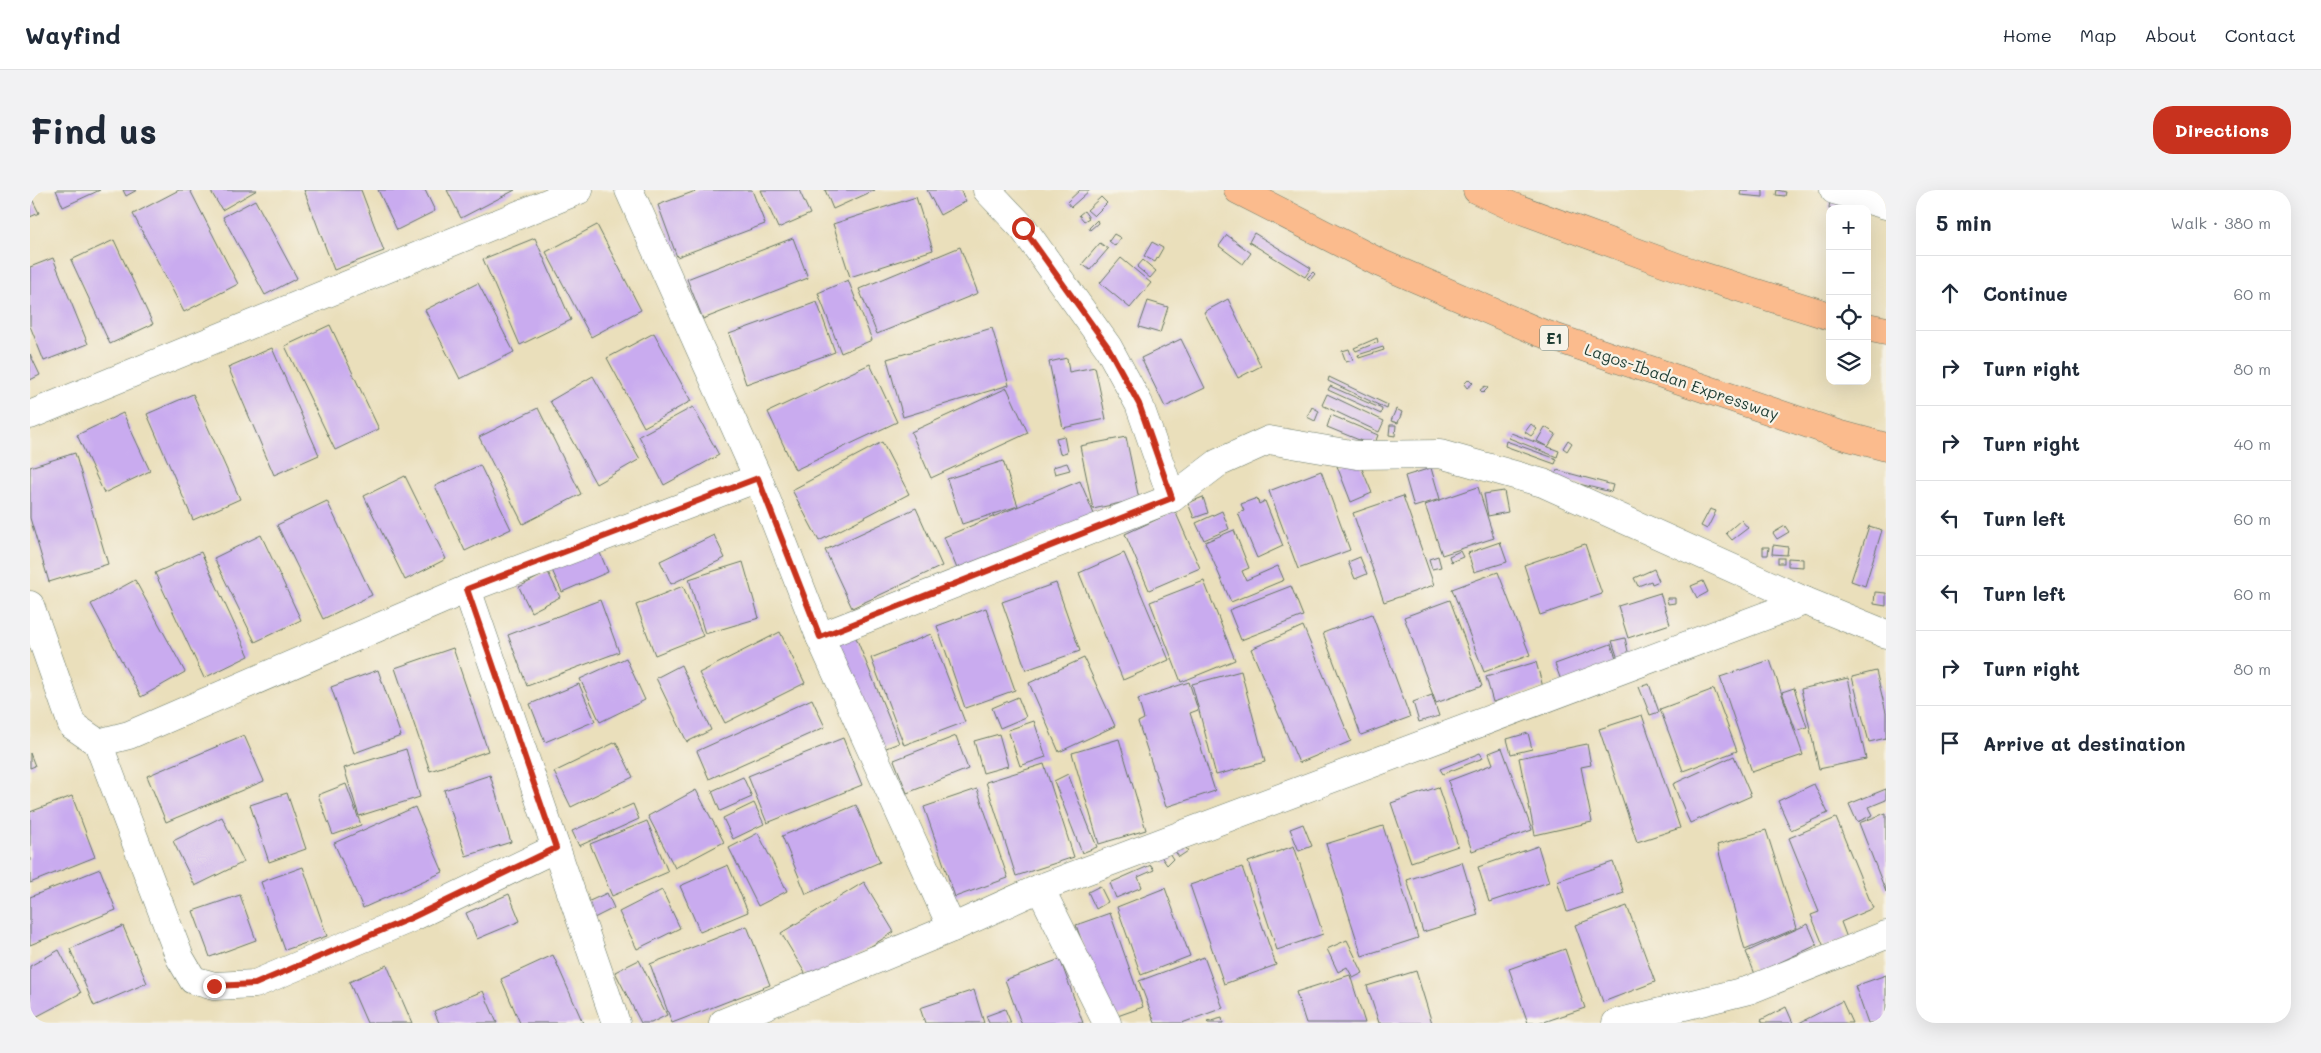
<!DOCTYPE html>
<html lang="en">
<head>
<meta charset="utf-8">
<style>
	body { margin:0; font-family:Mali,sans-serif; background:#f2f2f3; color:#1f2937 }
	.controls { position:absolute; right:15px; top:15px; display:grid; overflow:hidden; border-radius:10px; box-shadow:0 5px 20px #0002 }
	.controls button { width:45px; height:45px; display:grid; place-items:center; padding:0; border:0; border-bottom:1px solid #e0e1e3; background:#fff; color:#1f2937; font:25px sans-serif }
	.stop { position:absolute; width:15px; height:15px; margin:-11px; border:4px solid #c8321e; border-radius:50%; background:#fff }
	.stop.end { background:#c8321e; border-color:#fff; box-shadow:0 1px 5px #0008 }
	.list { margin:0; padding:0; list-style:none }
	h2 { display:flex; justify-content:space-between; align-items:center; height:65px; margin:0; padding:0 20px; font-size:21px }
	h2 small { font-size:16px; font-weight:400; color:#747a83 }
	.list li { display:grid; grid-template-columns:32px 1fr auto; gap:15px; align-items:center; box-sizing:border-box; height:75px; padding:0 20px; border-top:1px solid #e0e1e3 }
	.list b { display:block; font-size:19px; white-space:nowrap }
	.list em { font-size:16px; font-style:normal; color:#747a83 }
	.icon { flex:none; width:28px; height:28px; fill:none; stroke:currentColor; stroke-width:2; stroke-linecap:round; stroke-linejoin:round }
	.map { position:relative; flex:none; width:1856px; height:833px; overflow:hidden; border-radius:20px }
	header { display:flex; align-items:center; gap:30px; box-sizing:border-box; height:70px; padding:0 25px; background:#fff; border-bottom:1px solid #e0e1e3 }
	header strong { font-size:24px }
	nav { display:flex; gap:28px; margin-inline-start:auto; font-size:18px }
	.intro { display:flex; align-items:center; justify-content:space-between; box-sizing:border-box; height:120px; padding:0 30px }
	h1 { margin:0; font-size:35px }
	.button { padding:12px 22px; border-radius:20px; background:#c8321e; color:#fff; font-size:18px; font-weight:700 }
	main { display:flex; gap:30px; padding:0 30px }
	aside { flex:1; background:#fff; border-radius:20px; box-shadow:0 5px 20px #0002 }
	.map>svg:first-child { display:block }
</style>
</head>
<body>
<header>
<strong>Wayfind</strong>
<nav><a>Home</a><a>Map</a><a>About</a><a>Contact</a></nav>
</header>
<div class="intro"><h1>Find us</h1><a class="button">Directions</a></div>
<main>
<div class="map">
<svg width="1856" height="833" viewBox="0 0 1856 833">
	<rect width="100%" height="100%" fill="#f7f3e8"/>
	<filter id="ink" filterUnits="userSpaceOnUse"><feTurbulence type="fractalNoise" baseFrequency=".02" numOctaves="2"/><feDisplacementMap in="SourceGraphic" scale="10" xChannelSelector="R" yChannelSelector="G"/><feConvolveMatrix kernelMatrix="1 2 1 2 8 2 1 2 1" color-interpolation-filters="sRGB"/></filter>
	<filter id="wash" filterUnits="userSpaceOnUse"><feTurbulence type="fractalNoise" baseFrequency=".0096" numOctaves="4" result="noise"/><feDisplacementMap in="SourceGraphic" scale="20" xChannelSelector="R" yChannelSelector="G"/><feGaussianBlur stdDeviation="1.12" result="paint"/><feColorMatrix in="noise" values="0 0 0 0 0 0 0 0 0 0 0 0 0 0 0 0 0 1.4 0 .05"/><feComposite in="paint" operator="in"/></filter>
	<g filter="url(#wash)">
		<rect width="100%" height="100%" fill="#eadfbb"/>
		<g id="blocks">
			<g fill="#c9abef">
				<path d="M26,0h44l-37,17z"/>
				<path d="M93,0h14l-11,6z"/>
				<path d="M149,0h11l48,94 -54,28 -51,-98z"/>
				<path d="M180,0h47l-35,20z"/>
				<path d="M274,0h57l23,61 -50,19z"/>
				<path d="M348,0h47l10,21 -38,19z"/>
				<path d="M417,0h68l-54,28z"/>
				<path d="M668,0h54l13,34 -88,33 -19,-52z"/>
				<path d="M731,0h38l11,24 -32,14z"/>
				<path d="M795,0h50l-42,19z"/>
				<path d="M897,0h33l6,11 -26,14z"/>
				<path d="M1050,0h10l-19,17 -4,-5z"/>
				<path d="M1711,0h22v7l-23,-2z"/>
				<path d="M1747,0l9,2 -1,4 -9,-1z"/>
				<path d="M0,5l9,18 -9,4z"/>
				<path d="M886,7l17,53 -83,27 -17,-53z"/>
				<path d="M1071,7l6,6 -13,13 -7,-6z"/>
				<path d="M225,10l42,78 -32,17 -42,-78z"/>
				<path d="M1800,10l26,9h-27z"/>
				<path d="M1054,21l5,7 -5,3 -5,-6z"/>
				<path d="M1067,30l1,3 -8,7 -1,-2z"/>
				<path d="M567,35l44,85 -50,27 -45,-85z"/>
				<path d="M1224,43l57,35 -6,9 -56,-35z"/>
				<path d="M1084,44l7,4 -6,8 -6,-5z"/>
				<path d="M1197,45l24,18 -8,11 -24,-18z"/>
				<path d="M505,48l36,82 -51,25 -37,-86z"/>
				<path d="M763,48l15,40 -105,41 -16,-40z"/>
				<path d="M84,50l39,84 -43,20 -39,-84z"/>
				<path d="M1122,52l11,6 -8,14 -11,-6z"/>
				<path d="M1070,53l8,6 -18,21 -8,-6z"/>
				<path d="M930,57l18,46 -101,41 -18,-45z"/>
				<path d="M23,68l35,86 -44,17 -14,-35v-59z"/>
				<path d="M1091,68l30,25 -21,25 -30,-25z"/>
				<path d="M1113,70l13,11 -6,7 -13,-11z"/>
				<path d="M1283,82l2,2 -5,6 -3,-2z"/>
				<path d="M818,90l24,60 -31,13 -23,-60z"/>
				<path d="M448,93l36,69 -54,27 -35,-69z"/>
				<path d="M1198,109l33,67 -23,12 -34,-66z"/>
				<path d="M1118,111l20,6 -8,26 -21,-6z"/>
				<path d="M787,112l18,50 -89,32 -17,-50z"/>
				<path d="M300,135l49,104 -44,21 -50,-104z"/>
				<path d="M962,138l17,57 -106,32 -16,-58z"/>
				<path d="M624,143l37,68 -47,26 -37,-69z"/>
				<path d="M1347,148l1,4 -22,9 -2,-3z"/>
				<path d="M1151,149l24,49 -40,19 -24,-49z"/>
				<path d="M1353,157l1,3 -25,8 -1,-3z"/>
				<path d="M242,158l47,107 -45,20 -46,-108z"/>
				<path d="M1319,159l4,11 -7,2 -4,-11z"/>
				<path d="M0,164l10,21 -10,5z"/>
				<path d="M1037,168l2,14 26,-5 11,52 -43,9 -14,-66z"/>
				<path d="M840,174l27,58 -102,48 -27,-58z"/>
				<path d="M563,186l47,83 -44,25 -46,-83z"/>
				<path d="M1299,187l59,28 -1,4 -59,-28z"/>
				<path d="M1439,189l4,4 -6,5 -3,-4z"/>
				<path d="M1300,196l52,23 -1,5 -53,-24z"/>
				<path d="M1455,196l3,2 -5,5 -3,-3z"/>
				<path d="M977,198l21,45 -97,45 -20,-46z"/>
				<path d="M163,204l47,105 -47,21 -46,-106z"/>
				<path d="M1297,204l57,27 -5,11 -57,-27z"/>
				<path d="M663,217l26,48 -55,30 -25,-49z"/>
				<path d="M1282,217l7,4 -4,10 -8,-4z"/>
				<path d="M508,218l43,86 -58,30 -44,-87z"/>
				<path d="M1366,219l6,3 -4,11 -7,-2z"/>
				<path d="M93,223l27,58 -46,22 -27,-58z"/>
				<path d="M1301,225l47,20 -4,11 -47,-19z"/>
				<path d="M1501,234l6,5 -6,7 -6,-4z"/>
				<path d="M1360,235h6l-1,11 -6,-1z"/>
				<path d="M1515,237l11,7 -8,13 -11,-6z"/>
				<path d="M1481,243l48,18 -2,6 -48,-19z"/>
				<path d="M1034,246l3,16 -7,2 -4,-16z"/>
				<path d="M1096,247l13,62 -46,10 -13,-63z"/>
				<path d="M1538,250l4,3 -5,8 -4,-3z"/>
				<path d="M1476,251l51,18 -2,5 -50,-18z"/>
				<path d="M852,252l27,52 -90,47 -27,-51z"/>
				<path d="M45,263l33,111 -59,18 -19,-64v-51z"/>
				<path d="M1327,267l15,36 -21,9 -14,-36z"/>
				<path d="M973,271l15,45 -56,18 -15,-45z"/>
				<path d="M1037,273l3,7 -15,4 -2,-7z"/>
				<path d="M450,275l31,64 -46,22 -30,-65z"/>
				<path d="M1401,278l9,31 -26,8 -9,-31z"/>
				<path d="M1527,280l56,15 -2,7 -56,-14z"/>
				<path d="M1291,281l29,79 -52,19 -29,-78z"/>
				<path d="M375,286l41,83 -41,21 -41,-84z"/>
				<path d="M1050,291l14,33 -136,57 -14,-34z"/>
				<path d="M1448,297l16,51 -52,17 -17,-50z"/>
				<path d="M1474,301l4,21 -20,4 -4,-22z"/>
				<path d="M1373,306l31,89 -50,17 -31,-89z"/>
				<path d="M1173,307l5,16 -14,5 -6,-15z"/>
				<path d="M1227,308l2,6 6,-3 18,45 -26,12 -19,-45 6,-2 -3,-7z"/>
				<path d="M297,311l45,94 -49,24 -46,-94z"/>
				<path d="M886,318l26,58 -90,42 -27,-58z"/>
				<path d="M1680,319l6,2 -9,18 -6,-3z"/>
				<path d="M1145,321l25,57 -51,22 -24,-56z"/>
				<path d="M1192,321l7,18 -25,11 -8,-17z"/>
				<path d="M1711,330l7,8 -16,12 -6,-7z"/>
				<path d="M1755,336l4,6 -12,7 -4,-6z"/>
				<path d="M1839,336l13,4 -17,56 -14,-5z"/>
				<path d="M1204,340l15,38 -7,3 4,9 32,-14 6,14 -53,22 -26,-60z"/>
				<path d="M231,345l40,85 -46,22 -41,-84z"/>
				<path d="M684,345l11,23 -54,26 -11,-23z"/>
				<path d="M1470,352l7,20 -33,10 -6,-19z"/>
				<path d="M1555,354l17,50 -62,21 -16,-50z"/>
				<path d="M1743,355l15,2 -1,8 -15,-1z"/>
				<path d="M1733,357h6l-1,8h-5z"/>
				<path d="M568,358l10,24 -46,20 -11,-24z"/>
				<path d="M1430,361l3,6 -12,5 -2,-6z"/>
				<path d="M171,362l48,104 -45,22 -49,-105z"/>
				<path d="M1094,363l45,107 -46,20 -44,-107z"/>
				<path d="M1408,366l3,11 -9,2 -3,-10z"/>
				<path d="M1330,367l7,17 -12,5 -7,-17z"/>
				<rect x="1748" y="368" width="6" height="5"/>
				<path d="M1758,368l15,1v8l-15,-1z"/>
				<path d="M713,372l16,56 -54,16 -16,-55z"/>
				<path d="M1624,379l5,12 -7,3 -1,-3 -13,5 -4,-8z"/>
				<path d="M518,382l12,25 -29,15 -12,-25z"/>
				<path d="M1468,382l32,83 -46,17 -32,-83z"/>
				<path d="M105,390l50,92 -44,25 -50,-93z"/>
				<path d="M1174,391l31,79 -54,22 -31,-80z"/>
				<path d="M1673,391l5,11 -11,6 -6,-12z"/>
				<path d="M1026,393l24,68 -54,19 -24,-68z"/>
				<path d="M653,396l20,50 -48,19 -19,-50z"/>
				<path d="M1261,396l12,30 -62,24 -12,-30z"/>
				<path d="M1845,402l11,1v13l-12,-2z"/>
				<path d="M1630,403l10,31 -42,14 -10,-32z"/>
				<path d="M1637,408h8v5l-7,1z"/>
				<path d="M570,410l19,52 -92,34 -19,-51z"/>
				<path d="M1420,410l32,86 -46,17 -32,-86z"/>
				<path d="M956,418l29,82 -50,18 -28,-82z"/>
				<path d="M1342,424l38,103 -49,18 -38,-102z"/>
				<path d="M1273,436l48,115 -52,22 -48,-114z"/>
				<path d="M750,442l25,51 -80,40 -26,-50z"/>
				<path d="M901,444l34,88 -61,23 -33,-87z"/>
				<path d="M825,445l44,108 -18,7 -44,-107z"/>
				<path d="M1595,448l4,18 -11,3 -6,-18z"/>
				<path d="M1581,454l7,19 -56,20 -7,-19z"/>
				<path d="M423,458l35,103 -58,20 -35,-103z"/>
				<path d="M596,468l19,42 -45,22 -20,-43z"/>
				<path d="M1054,468l31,68 -56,26 -30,-69z"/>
				<path d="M1740,470l33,95 -51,17 -32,-95z"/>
				<path d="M1506,472l7,25 -50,15 -7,-25z"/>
				<path d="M651,475l30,65 -24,12 -31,-64z"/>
				<path d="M348,480l23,66 -47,17 -23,-66z"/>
				<path d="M1211,481l24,91 -49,13 -24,-91z"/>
				<path d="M1846,481l10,41v26l-17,4 -17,-65z"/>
				<path d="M1818,488l18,81 -47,10 -18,-80z"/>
				<path d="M1159,492l9,28 -8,3 25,78 -49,16 -28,-85 6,-3 -6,-20z"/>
				<path d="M549,494l16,37 -50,21 -15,-38z"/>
				<path d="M1619,494l10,28 -9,3 -11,-28z"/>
				<path d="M1764,498l13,39 -11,4 -14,-39z"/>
				<path d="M1684,499l23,62 -54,20 -23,-62z"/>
				<path d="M1402,505l7,21 -20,6 -6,-20z"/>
				<path d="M988,507l8,20 -26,11 -8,-20z"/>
				<path d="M782,509l13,28 -116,52 -12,-28z"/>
				<path d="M1612,525l38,113 -43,14 -38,-113z"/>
				<path d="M1004,531l12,36 -26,9 -12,-36z"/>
				<path d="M1498,543l4,16 -21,5 -4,-15z"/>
				<path d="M969,544l9,32 -25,7 -9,-32z"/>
				<path d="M214,545l20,46 -98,41 -19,-46z"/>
				<path d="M926,546l12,33 -61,24 -13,-33z"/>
				<path d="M813,548l19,47 -95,38 -19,-47z"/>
				<path d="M1089,549l27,91 -47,14 -27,-91z"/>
				<path d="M586,552l17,35 -62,30 -17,-35z"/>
				<path d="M1557,554l4,21 -10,2 11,55 -57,13 -16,-77z"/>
				<path d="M1472,558l30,82 -60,21 -24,-70 45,-17 -4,-11z"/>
				<path d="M376,559l14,48 -61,19 -15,-48z"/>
				<path d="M0,563l5,13 -5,2z"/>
				<path d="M1450,563l3,5 -40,16 -3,-5z"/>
				<path d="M1704,566l17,40 -61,27 -17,-39z"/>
				<path d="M1014,574l30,93 -58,19 -30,-94z"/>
				<path d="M1038,584l29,73 -15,6 -28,-72z"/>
				<path d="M460,585l21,67 -45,14 -22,-66z"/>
				<path d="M713,587l9,20 -32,14 -8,-20z"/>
				<path d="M316,594l15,41 -28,10 -15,-40z"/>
				<path d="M1784,594l14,29 -37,17 -13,-29z"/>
				<path d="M1408,597l20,59 -47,16 -20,-59z"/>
				<path d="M947,599l31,89 -53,19 -31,-90z"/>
				<path d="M1856,599v11l-17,7 4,8 -16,7 -8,-18z"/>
				<path d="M666,600l28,52 -49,26 -27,-52z"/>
				<path d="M257,603l19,56 -37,13 -19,-57z"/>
				<path d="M42,606l23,61 -65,26v-71z"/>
				<path d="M724,613l10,21 -31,15 -10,-21z"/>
				<path d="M603,614l6,15 -60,27 -7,-15z"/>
				<path d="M826,615l24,57 -74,32 -24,-58z"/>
				<path d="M385,617l28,65 -80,36 -29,-65z"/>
				<path d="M1856,623v79l-27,-69z"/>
				<path d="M192,627l22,45 -49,24 -22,-45z"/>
				<path d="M1806,628l37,90 -32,14 6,16 -23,9 -13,-32 8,-3 -30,-74z"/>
				<path d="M617,631l21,51 -56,24 -22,-52z"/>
				<path d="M1273,634l9,22 -13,5 -9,-22z"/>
				<path d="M1353,636l35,112 -56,18 -36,-112z"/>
				<path d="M1736,640l31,98 -52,22 -28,-105z"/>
				<path d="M728,643l29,58 -29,15 -29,-58z"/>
				<path d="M1152,651l6,10 -9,6 -7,-10z"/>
				<path d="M1264,656l29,88 -46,16 -29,-88z"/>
				<path d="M1508,656l11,36 -60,20 -11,-35z"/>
				<path d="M1137,660l6,9 -6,6 -7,-10z"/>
				<path d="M1432,672l16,53 -55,17 -16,-52z"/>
				<path d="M1583,672l11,31 -57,19 -10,-31z"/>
				<path d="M698,675l20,47 -48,20 -20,-46z"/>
				<path d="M1121,675l3,5 -16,7 4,10 -26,11 -6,-15z"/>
				<path d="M273,677l24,69 -42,14 -24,-68z"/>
				<path d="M1212,677l34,98 -52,19 -34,-99z"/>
				<path d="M70,679l16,41 -86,35v-48z"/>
				<path d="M834,692l30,50 -83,51 -30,-50z"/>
				<path d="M1070,696l8,16 -12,7 -8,-17z"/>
				<path d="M1135,698l25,68 -49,19 -24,-68z"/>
				<path d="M632,700l18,38 -43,21 -18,-37z"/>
				<path d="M577,703l7,15 -24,12 -7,-16z"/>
				<path d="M479,704l11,27 -43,18 -11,-26z"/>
				<path d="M210,705l16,45 -46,17 -17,-46z"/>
				<path d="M1597,716l28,76 -52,20 -28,-77z"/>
				<path d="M1080,723l33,94 -34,12 -33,-94z"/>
				<path d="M1778,734l9,21 -62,29 -9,-22z"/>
				<path d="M93,736l24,57 -53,23 -24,-57z"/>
				<path d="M717,736l23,59 -98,38 -22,-59z"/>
				<path d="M1317,750l16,33 -10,5 -6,-11 -9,5 -11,-23z"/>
				<path d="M1535,759l20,59 -44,15h-13l-19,-54z"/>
				<path d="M29,760l22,43 -51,27v-54z"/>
				<path d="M523,765l30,68h-63l-19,-44z"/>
				<path d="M1174,767l19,51 -41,15h-27l-16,-42z"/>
				<path d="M1030,769l23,64h-62l-16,-43z"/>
				<path d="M609,770l28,55 -16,8h-10l-26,-51z"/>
				<path d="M357,775l25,58h-45l-18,-41z"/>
				<path d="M1386,781l16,52h-53l-12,-37z"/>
				<path d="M1320,785l15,48h-59l-10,-31z"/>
				<path d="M1856,785v48h-18l-13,-37z"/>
				<path d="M944,800l10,33h-59l-5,-15z"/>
				<path d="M453,801l14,32h-58l-5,-12z"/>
				<path d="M1812,811l10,22h-53z"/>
				<path d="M1756,817l7,16h-30l-2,-3z"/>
				<path d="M975,819l6,14h-22l-3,-7z"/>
				<path d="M1192,828l1,5h-15l-1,-1z"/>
			</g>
		</g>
	</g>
	<g filter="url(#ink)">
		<use href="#blocks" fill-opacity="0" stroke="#667663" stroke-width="1"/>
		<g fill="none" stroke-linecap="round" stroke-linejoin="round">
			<g stroke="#667663" stroke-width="29">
				<g id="street">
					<path d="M599,0l129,288 62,159 132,291"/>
					<path d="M957,0l36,38 85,119 31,57 33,94"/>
					<path d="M1804,0l52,15"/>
					<path d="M0,225l549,-225"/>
					<path d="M437,399l149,434"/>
					<path d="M0,415l42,120 26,18 82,215 13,22 21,6 41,-2 156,-66 145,-70"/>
					<path d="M790,447l352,-139 46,-35 51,-23 88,15 83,-1 103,29 262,118 81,33"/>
					<path d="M68,553l31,-8 338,-146 291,-111"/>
					<path d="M1010,698l67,135"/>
					<path d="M693,833l229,-95 88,-40 765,-287"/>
					<path d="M1586,833l133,-33 137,-55"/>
				</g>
			</g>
			<g stroke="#667663" stroke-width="29">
				<g id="highway">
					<path d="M1208,0l142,73 159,69 299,102 48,13"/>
					<path d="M1447,0l34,16 185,68 134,42"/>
					<path d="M1837,137l19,4"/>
				</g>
			</g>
			<use href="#street" stroke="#fff" stroke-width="28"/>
			<use href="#highway" stroke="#fbbb8d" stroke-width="28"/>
		</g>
	</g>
	<g fill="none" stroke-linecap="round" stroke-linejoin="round" filter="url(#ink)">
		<path stroke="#c8321e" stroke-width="6" d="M184,796l41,-2 156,-66 145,-70 -89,-259 291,-111 62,159 352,-139 -33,-94 -31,-57 -85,-119"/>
	</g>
	<g text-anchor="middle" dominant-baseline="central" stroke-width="4.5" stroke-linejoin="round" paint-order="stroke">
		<rect fill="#f7f3e8" stroke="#60746a" stroke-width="1" x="1510" y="135.5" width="28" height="25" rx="4"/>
		<g font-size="15" font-weight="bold" fill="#1f3d34">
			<text x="1524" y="148">E1</text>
		</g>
		<g font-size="16" fill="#1f3d34" stroke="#f7f3e8">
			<text transform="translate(1652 191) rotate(19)">Lagos-Ibadan Expressway</text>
		</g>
	</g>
</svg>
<div class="controls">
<button>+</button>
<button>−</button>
<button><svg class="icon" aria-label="locate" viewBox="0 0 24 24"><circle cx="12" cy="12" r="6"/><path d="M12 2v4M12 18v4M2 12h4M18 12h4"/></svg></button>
<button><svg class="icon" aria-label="layers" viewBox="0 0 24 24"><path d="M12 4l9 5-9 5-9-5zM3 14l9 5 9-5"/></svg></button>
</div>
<div class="stop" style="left:993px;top:38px"></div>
<div class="stop end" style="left:184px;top:796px"></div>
</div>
<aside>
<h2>5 min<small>Walk · 380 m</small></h2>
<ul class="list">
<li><svg class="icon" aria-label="ahead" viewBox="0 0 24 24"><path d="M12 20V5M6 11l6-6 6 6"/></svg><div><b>Continue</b></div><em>60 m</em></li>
<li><svg class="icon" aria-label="right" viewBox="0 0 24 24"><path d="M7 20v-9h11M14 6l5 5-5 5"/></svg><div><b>Turn right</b></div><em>80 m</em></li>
<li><svg class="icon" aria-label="right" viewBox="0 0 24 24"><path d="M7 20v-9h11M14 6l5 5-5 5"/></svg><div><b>Turn right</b></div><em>40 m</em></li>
<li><svg class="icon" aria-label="left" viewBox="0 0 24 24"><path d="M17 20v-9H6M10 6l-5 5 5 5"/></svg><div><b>Turn left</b></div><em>60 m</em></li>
<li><svg class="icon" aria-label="left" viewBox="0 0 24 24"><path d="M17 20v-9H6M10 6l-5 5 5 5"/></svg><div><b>Turn left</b></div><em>60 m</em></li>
<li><svg class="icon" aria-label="right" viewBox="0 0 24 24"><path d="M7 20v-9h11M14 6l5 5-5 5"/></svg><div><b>Turn right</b></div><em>80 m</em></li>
<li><svg class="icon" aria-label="arrive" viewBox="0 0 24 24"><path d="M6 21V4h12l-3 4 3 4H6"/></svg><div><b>Arrive at destination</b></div></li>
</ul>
</aside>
</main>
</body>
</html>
